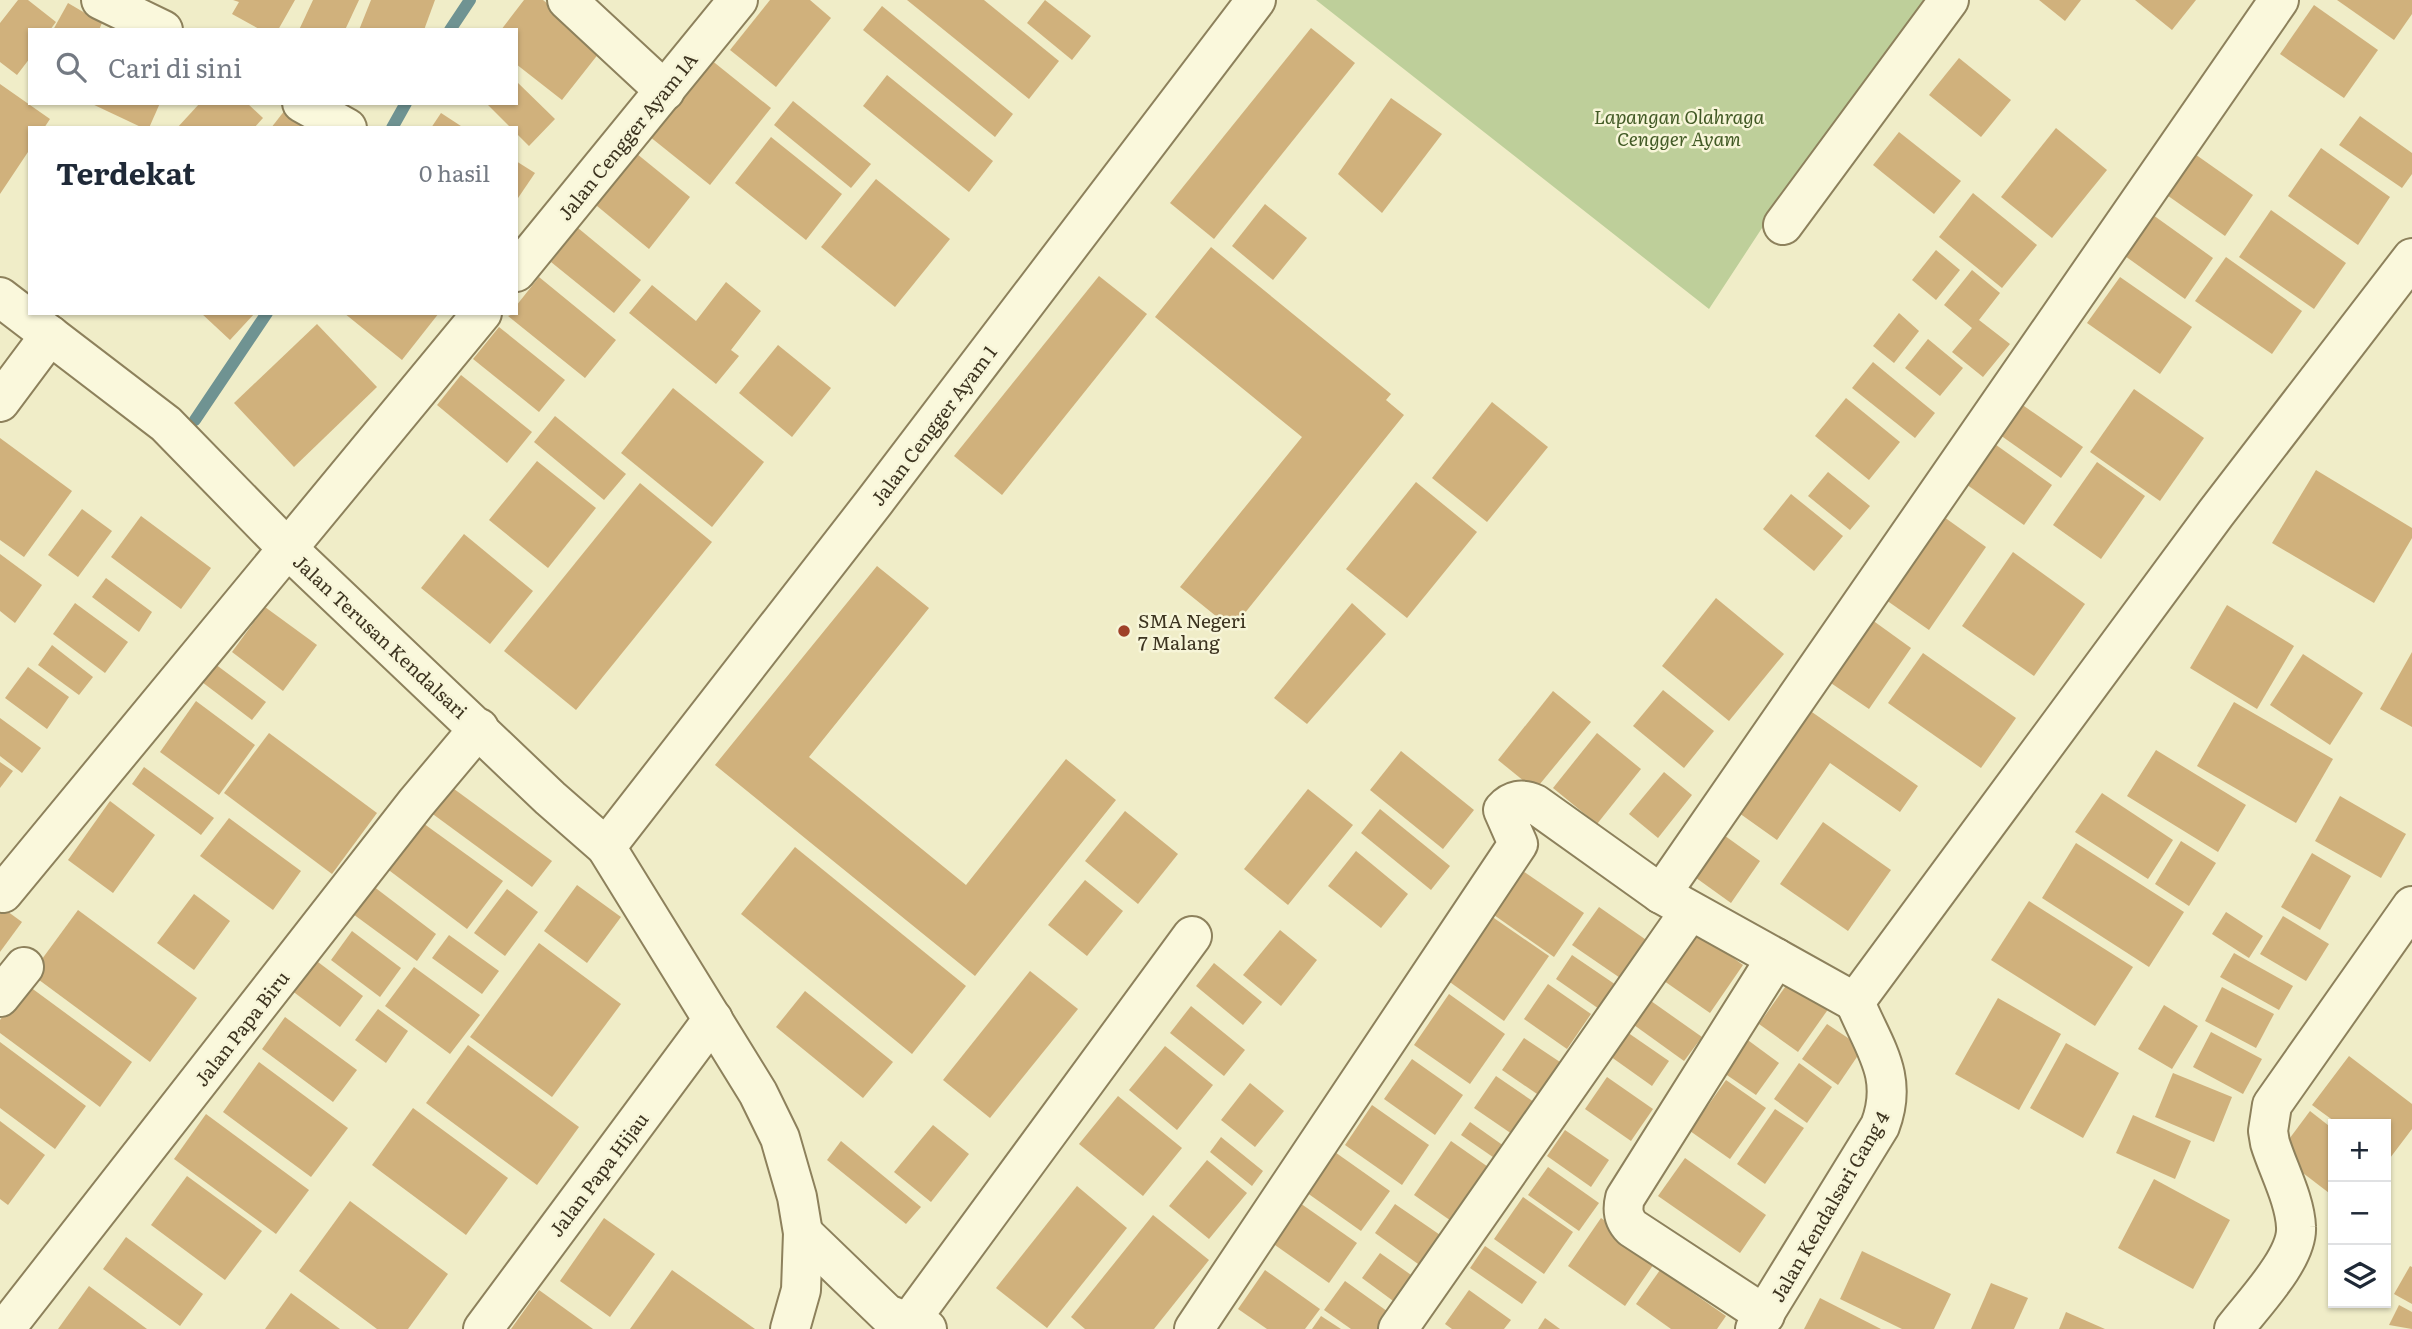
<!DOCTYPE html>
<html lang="id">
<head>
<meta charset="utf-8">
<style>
	body { margin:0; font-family:Literata,serif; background:#f6f6f7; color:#1f2937 }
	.controls { position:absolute; right:21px; bottom:21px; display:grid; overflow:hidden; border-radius:0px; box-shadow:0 2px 5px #0004 }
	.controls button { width:63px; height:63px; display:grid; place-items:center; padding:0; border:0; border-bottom:2px solid #e0e1e3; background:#fff; color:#1f2937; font:35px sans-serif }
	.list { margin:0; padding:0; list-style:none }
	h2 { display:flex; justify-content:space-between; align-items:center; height:91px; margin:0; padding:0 28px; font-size:30px }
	h2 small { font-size:23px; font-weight:400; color:#747a83 }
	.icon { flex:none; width:38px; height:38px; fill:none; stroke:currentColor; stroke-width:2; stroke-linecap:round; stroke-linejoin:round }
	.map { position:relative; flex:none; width:2412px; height:1329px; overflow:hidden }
	.search { position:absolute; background:#fff; box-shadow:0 2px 5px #0004; left:28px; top:28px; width:490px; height:77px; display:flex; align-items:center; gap:18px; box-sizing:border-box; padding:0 24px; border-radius:0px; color:#747a83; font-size:26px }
	.panel { position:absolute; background:#fff; box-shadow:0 2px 5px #0004; left:28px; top:126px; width:490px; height:189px; border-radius:0px }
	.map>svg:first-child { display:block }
</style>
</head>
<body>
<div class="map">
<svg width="2412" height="1329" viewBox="0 0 2412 1329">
	<rect width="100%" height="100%" fill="#f0edc8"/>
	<path fill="#becf9a" d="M1316,0h613l-127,167 -93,142z"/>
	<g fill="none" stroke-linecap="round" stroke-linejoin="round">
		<g stroke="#6f9392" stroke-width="12">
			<path d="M450,30l20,-30"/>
			<path d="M392,128l14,-25"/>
			<path d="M195,420l72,-107"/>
		</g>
	</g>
	<g fill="#d0b17c">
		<path d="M18,0h10l28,22 -6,8h-20v28l-13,17 -17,-13v-39z"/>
		<path d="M233,0h62l-17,30h-17l-29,-16 7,-12z"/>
		<path d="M313,0h46l-14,30h-46z"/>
		<path d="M371,0h64l-11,30h-65z"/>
		<path d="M524,0h19l60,48 -41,52 -46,-36v-34h-15z"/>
		<path d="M770,0h40l21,18 -55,69 -46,-37z"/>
		<path d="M907,0h77l75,61 -30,38z"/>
		<path d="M1045,0l46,36 -19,24 -45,-37z"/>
		<path d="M2039,0h42l-16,21z"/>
		<path d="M2135,0h61l-24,30z"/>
		<path d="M2337,0h75v14l-18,26z"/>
		<path d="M68,3l34,20 -3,7h-46z"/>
		<path d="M2314,5l64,45 -34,48 -64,-44z"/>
		<path d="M882,6l131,108 -18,23 -132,-107z"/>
		<path d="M1311,28l44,35 -141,176 -44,-36z"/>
		<path d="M705,55l66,53 -61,77 -66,-53z"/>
		<path d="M1959,58l52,42 -30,37 -52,-42z"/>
		<path d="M887,75l106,86 -24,31 -106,-86z"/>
		<path d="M516,81l39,38 -26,27 -13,-13v-5h-5l-25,-25h30z"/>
		<path d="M0,84l50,35 -6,9h-14v21l-30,45z"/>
		<path d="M1391,98l51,36 -60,79 -44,-39z"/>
		<path d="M793,101l78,63 -20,24 -77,-63z"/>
		<path d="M90,103h70l-11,25h-6z"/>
		<path d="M200,103h47l16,15 -9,10h-77z"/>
		<path d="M285,110l22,18h-36z"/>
		<path d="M441,113l23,15h-33z"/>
		<path d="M2360,116l52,37v21l-10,14 -63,-43z"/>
		<path d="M2056,128l51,42 -55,68 -51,-41z"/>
		<path d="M1899,132l62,49 -27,33 -61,-49z"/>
		<path d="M771,137l71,57 -36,46 -71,-57z"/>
		<path d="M626,145l64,52 -41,52 -64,-53z"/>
		<path d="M2321,148l69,49 -32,48 -70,-49z"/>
		<path d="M2192,152l61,43 -28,41 -61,-43z"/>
		<path d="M516,161l19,12 -19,28z"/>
		<path d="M876,179l74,60 -55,68 -74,-60z"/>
		<path d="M1973,193l64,52 -35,43 -63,-51z"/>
		<path d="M1265,204l42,34 -34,42 -41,-34z"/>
		<path d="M2271,210l75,53 -32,46 -75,-52z"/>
		<path d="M2153,215l60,43 -28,41 -60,-43z"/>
		<path d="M578,228l63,52 -27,33 -63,-51z"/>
		<path d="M1211,247l180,147 -5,6 18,15 -172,214 -52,-42 122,-150 -147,-120z"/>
		<path d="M1936,250l24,20 -24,30 -24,-20z"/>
		<path d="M2226,257l76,54 -30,43 -77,-53z"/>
		<path d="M1972,270l28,23 -21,27 31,24 -27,33 -31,-25 20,-24 -28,-23z"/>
		<path d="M1099,276l48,38 -145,181 -48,-39z"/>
		<path d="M539,277l77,63 -31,38 -77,-62 8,-3v-7z"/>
		<path d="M2120,277l72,50 -32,47 -73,-51z"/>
		<path d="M726,282l35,29 -30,39 8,6 -23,28 -87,-71 23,-28 44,36z"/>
		<path d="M201,313h54l-25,27z"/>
		<path d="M344,313h95l-37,47z"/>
		<path d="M1899,313l20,18 -25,32 -21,-17z"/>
		<path d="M317,324l60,63 -83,80 -60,-64z"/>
		<path d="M499,327l66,53 -26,32 -66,-53z"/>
		<path d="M1928,339l35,29 -23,28 -35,-28z"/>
		<path d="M778,345l53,43 -39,49 -53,-44z"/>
		<path d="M1873,362l62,51 -20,25 -63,-50z"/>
		<path d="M461,375l71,57 -25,31 -70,-58z"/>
		<path d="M673,388l91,74 -52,65 -91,-74z"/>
		<path d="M2134,389l70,49 -44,63 -70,-49z"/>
		<path d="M1846,398l54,44 -31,38 -54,-44z"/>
		<path d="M2014,399l69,48 -22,31 -68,-48z"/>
		<path d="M1492,402l56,45 -61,75 -55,-44z"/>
		<path d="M555,416l71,58 -22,26 -70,-58z"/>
		<path d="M0,438l72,53 -48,66 -24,-17z"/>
		<path d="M1992,442l60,43 -28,40 -61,-43z"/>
		<path d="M537,461l59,47 -48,60 -59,-48z"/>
		<path d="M2097,462l48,34 -44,63 -48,-34z"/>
		<path d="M2316,470l96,58v10l-38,65 -102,-60z"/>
		<path d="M1828,472l42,34 -20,24 -42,-34z"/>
		<path d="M1416,482l61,50 -70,86 -61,-49z"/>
		<path d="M640,483l72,59 -136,168 -72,-59z"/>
		<path d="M1791,494l52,42 -29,35 -51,-42z"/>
		<path d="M82,509l30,22 -34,46 -30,-22z"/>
		<path d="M141,516l70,52 -30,41 -70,-52z"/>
		<path d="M1944,517l42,30 -57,83 -43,-30z"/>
		<path d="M464,534l69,57 -43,53 -69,-56z"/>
		<path d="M2013,552l72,52 -51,72 -72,-50z"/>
		<path d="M0,554l42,31 -27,38 -15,-12z"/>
		<path d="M877,566l52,42 -120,149 157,128 100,-126 50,41 -141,176 -260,-211z"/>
		<path d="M106,578l46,34 -13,20 -47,-35z"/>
		<path d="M1716,598l68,56 -55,67 -67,-55z"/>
		<path d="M75,603l53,39 -23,31 -52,-39z"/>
		<path d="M1352,603l34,31 -79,90 -33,-26z"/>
		<path d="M2227,605l67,41 -37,63 -67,-41z"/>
		<path d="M265,607l52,38 -34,46 -51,-39z"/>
		<path d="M1868,617l43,31 -42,61 -44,-30z"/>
		<path d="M52,645l41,32 -14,18 -41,-30z"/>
		<path d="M2412,652v75l-32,-18z"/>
		<path d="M1923,653l93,65 -35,50 -93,-65z"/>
		<path d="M2303,654l60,39 -33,52 -60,-40z"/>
		<path d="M215,664l51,38 -14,18 -50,-38z"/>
		<path d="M28,667l41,30 -22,32 -42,-31z"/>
		<path d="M1663,690l51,41 -30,37 -51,-42z"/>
		<path d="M1553,691l38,31 -56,68 -37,-30z"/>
		<path d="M196,701l59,44 -36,50 -59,-43z"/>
		<path d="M2234,702l99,57 -37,64 -99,-57z"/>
		<path d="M1809,710l109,76 -18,26 -70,-49 -53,77 -38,-27z"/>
		<path d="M0,718l41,30 -19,25 -22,-17z"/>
		<path d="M269,733l108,80 -45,61 -108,-81z"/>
		<path d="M1597,733l44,36 -44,55 -44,-36z"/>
		<path d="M2156,750l90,55 -28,47 -91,-56z"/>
		<path d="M1401,751l73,59 -31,39 -73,-59z"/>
		<path d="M0,762l13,9 -13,17z"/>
		<path d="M144,767l70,51 -13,17 -69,-51z"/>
		<path d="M1664,772l28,23 -34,43 -29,-24z"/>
		<path d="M450,786l102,75 -20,26 -102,-75z"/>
		<path d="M1308,789l45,36 -65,80 -44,-36z"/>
		<path d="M2102,793l71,47 -25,39 -73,-47z"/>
		<path d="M2340,796l66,38 -25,44 -66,-37z"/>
		<path d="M110,801l45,34 -42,58 -45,-33z"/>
		<path d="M1380,809l70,57 -19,24 -70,-57z"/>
		<path d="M1125,811l53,43 -40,50 -53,-43z"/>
		<path d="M229,818l72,53 -28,39 -73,-54z"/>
		<path d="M416,818l87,63 -36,48 -85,-64z"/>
		<path d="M1823,822l68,48 -43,61 -68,-47z"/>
		<path d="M1721,833l39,28 -29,42 -39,-28z"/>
		<path d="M2181,841l35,22 -27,43 -34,-22z"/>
		<path d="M2076,843l108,69 -35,55 -107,-69z"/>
		<path d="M795,847l171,139 -54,68 -171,-140z"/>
		<path d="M1356,851l52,43 -27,34 -53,-42z"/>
		<path d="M2312,853l39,23 -31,54 -39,-23z"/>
		<path d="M1514,865l70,48 -30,44 -70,-49z"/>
		<path d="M1085,880l38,31 -36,45 -39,-31z"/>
		<path d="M577,885l44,32 -34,46 -43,-32z"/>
		<path d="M373,886l63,48 -19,27 -64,-47z"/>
		<path d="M507,889l31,23 -33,44 -31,-23z"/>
		<path d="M194,894l36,27 -36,49 -37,-27z"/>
		<path d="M2029,901l104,66 -38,59 -104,-66z"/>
		<path d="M0,906l22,16 -22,30z"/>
		<path d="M1599,907l53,37 -26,38 -54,-37z"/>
		<path d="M78,910l119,88 -47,64 -119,-88z"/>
		<path d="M2226,912l37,24 -14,22 -37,-24z"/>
		<path d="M1491,916l58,40 -45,65 -57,-41z"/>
		<path d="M2283,916l46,28 -23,37 -46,-27z"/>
		<path d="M1691,927l52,38 -33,48 -53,-37z"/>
		<path d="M1280,930l37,30 -36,46 -38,-31z"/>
		<path d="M352,931l49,37 -21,29 -49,-37z"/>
		<path d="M449,935l50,36 -17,23 -50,-36z"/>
		<path d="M539,943l82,61 -69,93 -82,-60z"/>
		<path d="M2234,953l59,33 -14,24 -59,-33z"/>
		<path d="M1572,955l47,32 -17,24 -46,-32z"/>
		<path d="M314,959l49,37 -23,31 -49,-37z"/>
		<path d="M1214,963l48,39 -19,23 -47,-39z"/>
		<path d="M414,967l66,48 -30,39 -65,-48z"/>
		<path d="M1030,971l48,38 -88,109 -47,-38z"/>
		<path d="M1790,980l39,28 -31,44 -39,-28z"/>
		<path d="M26,984l106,78 -32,45 -100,-74v-13z"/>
		<path d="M1548,984l43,30 -24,35 -43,-30z"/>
		<path d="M2222,987l52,27 -18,34 -51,-27z"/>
		<path d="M805,991l88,71 -30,36 -87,-71z"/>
		<path d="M1449,994l56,40 -35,50 -56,-39z"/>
		<path d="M1998,998l63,36 -42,76 -64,-36z"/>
		<path d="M1651,1001l51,36 -18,24 -50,-36z"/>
		<path d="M2164,1005l34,21 -26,43 -34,-20z"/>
		<path d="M1191,1006l54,44 -21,26 -54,-43z"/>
		<path d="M378,1009l30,22 -22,32 -31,-23z"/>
		<path d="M285,1017l72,53 -24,32 -71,-53z"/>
		<path d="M1827,1024l36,24 -25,37 -36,-26z"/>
		<path d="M1624,1030l45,31 -17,25 -45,-32z"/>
		<path d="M2211,1032l51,27 -19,35 -50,-27z"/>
		<path d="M1524,1038l39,26 -23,32 -38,-26z"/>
		<path d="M1745,1038l34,25 -23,32 -35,-24z"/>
		<path d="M0,1042l86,64 -31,43 -55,-41z"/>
		<path d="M2066,1043l53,30 -36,65 -53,-30z"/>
		<path d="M468,1045l111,82 -42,58 -111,-82z"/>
		<path d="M1165,1046l48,39 -36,45 -48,-40z"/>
		<path d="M2349,1056l63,48v25l-25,33 -1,-38h-48l-26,-19z"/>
		<path d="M1412,1059l51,36 -28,40 -51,-36z"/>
		<path d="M259,1062l89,66 -37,49 -88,-65z"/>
		<path d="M1799,1063l33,24 -25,36 -33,-24z"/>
		<path d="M2173,1073l59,24 -18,45 -59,-25z"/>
		<path d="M1496,1076l38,26 -22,32 -38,-26z"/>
		<path d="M1607,1077l46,32 -22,32 -46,-32z"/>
		<path d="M1726,1080l40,28 -36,51 -40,-28z"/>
		<path d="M1250,1083l34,28 -29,36 -34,-27z"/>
		<path d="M1118,1096l64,52 -39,48 -64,-52z"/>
		<path d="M1372,1105l57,40 -27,40 -57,-40z"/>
		<path d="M413,1108l95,70 -42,57 -94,-70z"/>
		<path d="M1775,1109l29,19 -39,56 -28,-20z"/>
		<path d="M2310,1111l23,18v67l-55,-42z"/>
		<path d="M206,1114l103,76 -33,44 -102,-75z"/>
		<path d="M2133,1115l58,26 -16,38 -59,-26z"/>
		<path d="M0,1121l45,34 -37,50 -8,-6z"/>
		<path d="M1470,1122l41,29 -8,13 -42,-29z"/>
		<path d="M933,1125l36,29 -38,48 -37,-30z"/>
		<path d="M1565,1130l44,30 -18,27 -44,-31z"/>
		<path d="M1221,1137l42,34 -11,15 -42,-34z"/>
		<path d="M841,1141l80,66 -15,17 -79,-64z"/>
		<path d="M1451,1141l40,28 -37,54 -40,-28z"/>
		<path d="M1332,1150l58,41 -29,40 -58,-41z"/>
		<path d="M1685,1158l81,57 -26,38 -82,-57z"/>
		<path d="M1207,1160l40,33 -38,46 -40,-33z"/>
		<path d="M1548,1167l51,36 -20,28 -51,-36z"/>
		<path d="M187,1176l75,55 -37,49 -74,-55z"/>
		<path d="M2154,1179l76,41 -37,69 -75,-41z"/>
		<path d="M1077,1186l50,42 -80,100 -51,-40z"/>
		<path d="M1290,1196l67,47 -28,40 -67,-47z"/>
		<path d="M1523,1197l50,35 -29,42 -50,-35z"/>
		<path d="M350,1201l98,73 -40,55h-31l-78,-58z"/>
		<path d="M1395,1204l51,35 -21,30 -50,-36z"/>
		<path d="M1153,1215l56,45 -55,69h-69l-14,-12z"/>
		<path d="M604,1218l51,36 -45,63 -50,-36z"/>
		<path d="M1601,1218l57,40 -33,48 -57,-40z"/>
		<path d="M126,1237l77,57 -23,32 -77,-57z"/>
		<path d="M1485,1246l52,36 -15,22 -52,-36z"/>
		<path d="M1862,1251l89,43 -17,35h-32l-62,-30z"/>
		<path d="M1380,1253l34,24 -18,26 -34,-25z"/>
		<path d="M2410,1266l2,1v37l-18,-10z"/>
		<path d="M672,1270l83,59h-125z"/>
		<path d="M1265,1270l55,39 -15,20h-38l-29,-20z"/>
		<path d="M1660,1270l66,46 -9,13h-46l-35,-25z"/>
		<path d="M1345,1281l53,38 -7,10h-40l-27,-19z"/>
		<path d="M1991,1283l37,15 -14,31h-43z"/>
		<path d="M89,1286l58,43h-89z"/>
		<path d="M539,1290l54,39h-82z"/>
		<path d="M1469,1290l42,30 -7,9h-52l-7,-5z"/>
		<path d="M291,1293l49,36h-75z"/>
		<path d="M1820,1298l61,31h-77z"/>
		<path d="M2399,1305l13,7v17l-23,-4z"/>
		<path d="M2066,1312l39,17h-46z"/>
		<path d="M1321,1316l20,13h-29z"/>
		<path d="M1545,1318l15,11h-22z"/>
	</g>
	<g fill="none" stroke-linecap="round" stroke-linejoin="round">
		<g stroke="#8d815c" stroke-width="42">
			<g id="minor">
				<path d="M101,0l62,30"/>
				<path d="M567,0l98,91"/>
				<path d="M302,103l45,25"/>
				<path d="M1783,225l166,-225"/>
				<path d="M516,272l222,-272"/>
				<path d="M0,297l166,127 122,125 262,249 56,49 152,246 22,45 17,59 6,36 -2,57 -11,39"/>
				<path d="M0,402l50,-67"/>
				<path d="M606,847l269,-346 381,-501"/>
				<path d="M3,893l479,-580"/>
				<path d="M1661,894l618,-894"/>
				<path d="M0,997l24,-30"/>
				<path d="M1855,1002l361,-489 196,-255"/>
				<path d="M803,1233l84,81 40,15"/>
				<path d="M1765,1315l-133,-87c-9,-9 -10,-18 -7,-30l151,-240"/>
				<path d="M909,1322l283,-386"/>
				<path d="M5,1329l411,-526 63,-75"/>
				<path d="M483,1329l230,-310"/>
				<path d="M1194,1329l324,-485 -15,-34c9,-10 19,-12 32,-6l126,90 194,108"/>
				<path d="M1398,1329l292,-418"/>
				<path d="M1755,1329l125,-203c19,-50 -6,-78 -25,-124"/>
				<path d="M2234,1329c19,-25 64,-71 62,-102 -1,-27 -18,-58 -26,-84l-2,-12 4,-26 140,-199"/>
			</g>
		</g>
		<use href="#minor" stroke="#faf8dc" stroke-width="38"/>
	</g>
	<circle fill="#9f4129" stroke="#f7f5d8" stroke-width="2.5" cx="1124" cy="631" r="7"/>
	<g text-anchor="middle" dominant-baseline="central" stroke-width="5" stroke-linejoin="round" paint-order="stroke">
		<g font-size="19" font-style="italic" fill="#425a25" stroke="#f7f5d8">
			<text x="1679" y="116">Lapangan Olahraga<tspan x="1679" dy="22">Cengger Ayam</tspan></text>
		</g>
		<g font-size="19" fill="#3d3420" stroke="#f7f5d8">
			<text transform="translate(627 136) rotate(-51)">Jalan Cengger Ayam 1A</text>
			<text transform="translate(933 425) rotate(-53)">Jalan Cengger Ayam 1</text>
			<text transform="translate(381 636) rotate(43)">Jalan Terusan Kendalsari</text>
			<text transform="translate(241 1028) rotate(-52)">Jalan Papa Biru</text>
			<text transform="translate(598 1174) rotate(-53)">Jalan Papa Hijau</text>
			<text transform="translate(1829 1206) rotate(-60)">Jalan Kendalsari Gang 4</text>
		</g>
		<g font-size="19" fill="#3d3420" stroke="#f7f5d8" text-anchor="start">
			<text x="1138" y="620">SMA Negeri<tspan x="1138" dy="22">7 Malang</tspan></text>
		</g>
	</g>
</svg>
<div class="controls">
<button>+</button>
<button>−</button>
<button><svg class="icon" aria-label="layers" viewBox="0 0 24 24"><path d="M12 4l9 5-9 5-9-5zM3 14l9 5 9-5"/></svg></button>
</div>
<div class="search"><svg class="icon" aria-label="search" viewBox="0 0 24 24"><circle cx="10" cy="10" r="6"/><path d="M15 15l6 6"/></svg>Cari di sini</div>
<section class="panel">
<h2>Terdekat<small>0 hasil</small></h2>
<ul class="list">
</ul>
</section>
</div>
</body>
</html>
